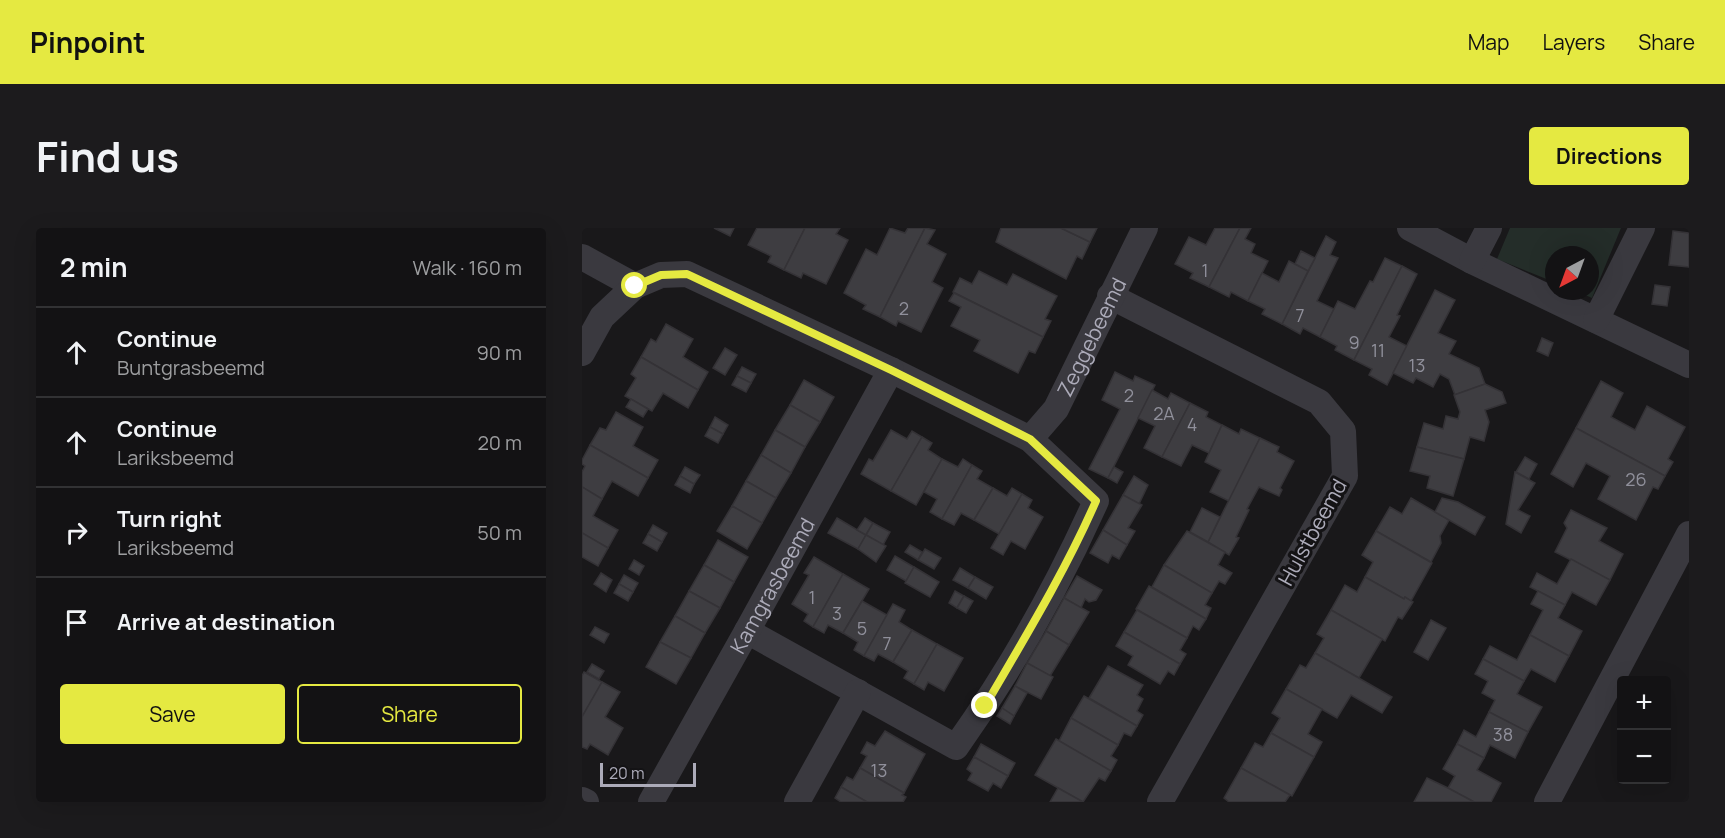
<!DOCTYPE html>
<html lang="en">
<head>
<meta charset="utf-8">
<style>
	body { margin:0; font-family:Manrope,sans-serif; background:#1c1b1d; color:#f1f3f6 }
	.controls { position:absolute; right:18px; bottom:18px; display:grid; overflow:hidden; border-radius:6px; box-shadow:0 6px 24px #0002 }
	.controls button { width:54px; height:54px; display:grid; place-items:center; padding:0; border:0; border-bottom:2px solid #323234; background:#131214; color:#f1f3f6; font:30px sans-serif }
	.compass { position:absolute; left:963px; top:18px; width:54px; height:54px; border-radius:50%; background:#131214; box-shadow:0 6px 24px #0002; rotate:221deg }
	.scale { position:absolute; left:18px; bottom:15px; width:96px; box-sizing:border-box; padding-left:6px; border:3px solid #acabb9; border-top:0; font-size:16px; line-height:21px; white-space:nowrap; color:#acabb9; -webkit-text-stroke:4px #141315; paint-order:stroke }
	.stop { position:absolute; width:18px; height:18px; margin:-14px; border:4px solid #e5e941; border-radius:50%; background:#fff }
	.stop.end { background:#e5e941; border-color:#fff; box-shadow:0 2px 6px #0008 }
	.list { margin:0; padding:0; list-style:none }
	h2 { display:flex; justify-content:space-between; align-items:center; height:78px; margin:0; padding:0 24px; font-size:26px }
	h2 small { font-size:20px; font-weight:400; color:#9d9ea0 }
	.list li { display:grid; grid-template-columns:39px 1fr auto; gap:18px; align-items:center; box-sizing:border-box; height:90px; padding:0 24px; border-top:2px solid #323234 }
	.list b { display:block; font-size:22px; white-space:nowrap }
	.list p { margin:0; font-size:20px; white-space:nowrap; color:#9d9ea0 }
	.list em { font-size:20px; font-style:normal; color:#9d9ea0 }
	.actions { display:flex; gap:12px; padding:18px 24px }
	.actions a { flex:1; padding:14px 0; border:2px solid #e5e941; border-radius:6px; text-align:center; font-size:21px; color:#e5e941 }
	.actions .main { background:#e5e941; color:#111 }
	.icon { flex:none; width:33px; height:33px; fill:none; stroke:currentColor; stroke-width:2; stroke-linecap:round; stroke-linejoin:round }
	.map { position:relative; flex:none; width:1107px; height:574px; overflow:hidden; border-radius:6px }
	header { display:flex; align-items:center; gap:36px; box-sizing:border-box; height:84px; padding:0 30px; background:#e5e941; color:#111 }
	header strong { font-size:28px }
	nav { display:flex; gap:33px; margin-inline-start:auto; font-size:21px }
	.intro { display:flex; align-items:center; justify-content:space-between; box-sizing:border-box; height:144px; padding:0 36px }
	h1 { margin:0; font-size:42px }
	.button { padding:15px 27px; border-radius:6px; background:#e5e941; color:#111; font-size:21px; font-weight:700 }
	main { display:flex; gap:36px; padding:0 36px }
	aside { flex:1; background:#131214; border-radius:6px; box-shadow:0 6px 24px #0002 }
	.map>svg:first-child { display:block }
</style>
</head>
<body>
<header>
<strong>Pinpoint</strong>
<nav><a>Map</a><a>Layers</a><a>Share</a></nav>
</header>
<div class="intro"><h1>Find us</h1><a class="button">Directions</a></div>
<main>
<aside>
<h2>2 min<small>Walk · 160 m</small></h2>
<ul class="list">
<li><svg class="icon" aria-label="ahead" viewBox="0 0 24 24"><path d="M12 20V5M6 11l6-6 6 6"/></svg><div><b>Continue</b><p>Buntgrasbeemd</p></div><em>90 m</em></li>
<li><svg class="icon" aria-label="ahead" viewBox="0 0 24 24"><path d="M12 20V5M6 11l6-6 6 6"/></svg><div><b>Continue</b><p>Lariksbeemd</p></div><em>20 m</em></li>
<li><svg class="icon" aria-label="right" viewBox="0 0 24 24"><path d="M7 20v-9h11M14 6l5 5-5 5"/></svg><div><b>Turn right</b><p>Lariksbeemd</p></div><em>50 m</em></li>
<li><svg class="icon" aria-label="arrive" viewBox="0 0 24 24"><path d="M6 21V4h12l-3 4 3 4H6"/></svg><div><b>Arrive at destination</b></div></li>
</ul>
<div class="actions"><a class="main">Save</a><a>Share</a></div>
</aside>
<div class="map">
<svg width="1107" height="574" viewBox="0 0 1107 574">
	<rect width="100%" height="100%" fill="#19181a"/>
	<path fill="#242d29" d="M928,0h111l-29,70 -16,-7h14v-36h-36v27l-57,-23z"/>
	<g fill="#3e3d41" stroke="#343236" stroke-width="1.5">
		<path d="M132,0h20l-4,8z"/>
		<path d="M175,0h48l-21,42 -16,-8 3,-6 -23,-11z"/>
		<path d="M223,0h35l-4,6 12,6 -22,44 -23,-11 -2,5 -17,-8z"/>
		<path d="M308,0l15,5 3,-5h17l-45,89 -17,-8 3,-4 -22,-12 22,-44 11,6z"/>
		<path d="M343,0l10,2 -8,14 19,10 -14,28 11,6 -22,44 -23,-11 -2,5 -16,-9z"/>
		<path d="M419,0h60l29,14 -8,17 -5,-3 -11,23 -70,-37z"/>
		<path d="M479,0h36l-7,14z"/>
		<path d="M633,0h25l-31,59 -19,-9 3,-5 -18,-9 14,-27 17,8z"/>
		<path d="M658,0h11l-6,11 10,5 -4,9 17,8 -20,40 -17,-9 -2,5 -20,-10z"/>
		<path d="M1091,3l16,2v34l-20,-2z"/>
		<path d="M744,8l10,6 -6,13 8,3 -21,43 17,8 -14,28 -17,-9 -3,6 -18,-10z"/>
		<path d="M719,23l14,7 -7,13 -13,-7z"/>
		<path d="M803,30l17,8 -48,94 -19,-10 2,-4 -17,-9 18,-36 17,8 15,-28 3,1z"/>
		<path d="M707,33l19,10 -26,53 -20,-10 3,-5 -17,-8 14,-28 17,9z"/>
		<path d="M820,38l15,8 -20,41 3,1 -11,21 18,9 -20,39 -18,-10 3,-6 -18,-9z"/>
		<path d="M397,43l28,14 6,-11 44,22 -12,23 6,2 -8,16 -90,-45 7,-14 12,6z"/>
		<path d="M1073,57l15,2 -3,19 -15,-2z"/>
		<path d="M853,62l20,10 -17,33 18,8 -7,13 30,14 6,16 -30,11 -6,-16 -9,-5 -7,13 -17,-9 -3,5 -20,-10z"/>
		<path d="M372,65l89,44 -8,16 -6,-2 -11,22 -44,-22 6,-11 -29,-14 10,-19 -12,-6z"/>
		<path d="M84,96l27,15 -10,18 25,15 -10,18 -57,-33 10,-18 5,3z"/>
		<path d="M960,110l11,5 -5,13 -11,-5z"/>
		<path d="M143,120l12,7 -12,20 -12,-7z"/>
		<path d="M59,129l57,33 -10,18 -25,-15 -11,18 -27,-15 11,-18 -5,-4z"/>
		<path d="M160,139l14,7 -5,9 -14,-7z"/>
		<path d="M533,144l18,9 2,-5 20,9 -47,93 -19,-9 31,-60 -18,-9z"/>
		<path d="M155,148l14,7 -5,9 -14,-7z"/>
		<path d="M222,152l30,17 -14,25 -30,-17z"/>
		<path d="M1019,153l22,12 -12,24 24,13 12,-24 38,21 -17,32 5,3 -8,14 -89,-48z"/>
		<path d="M903,156l17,8 4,11 -21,7 4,12 -5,19 -14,-4 -6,22 -47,-12 7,-24 19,6 3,-13 12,3 2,-7 -6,-17z"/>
		<path d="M570,162l16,9 3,-6 19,10 -28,54 -18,-9 11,-22 -17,-8z"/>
		<path d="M49,171l17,10 -5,8 -17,-10z"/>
		<path d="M608,175l18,9 -2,5 16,8 -13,28 -17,-8 -11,21 -19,-9z"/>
		<path d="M208,177l30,17 -15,25 -30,-17z"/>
		<path d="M34,184l27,15 -10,19 25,14 -10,18 -58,-33 10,-17 6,2z"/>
		<path d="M133,189l13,8 -5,9 -13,-7z"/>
		<path d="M640,197l17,9 2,-5 19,9 -31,63 -19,-9 11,-22 -16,-8z"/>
		<path d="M128,199l13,7 -5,9 -13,-7z"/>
		<path d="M994,200l89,48 -7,13 -5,-2 -17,33 -38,-21 12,-23 -24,-13 -13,24 -22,-13z"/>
		<path d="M193,202l30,17 -14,26 -30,-18z"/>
		<path d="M309,202l16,9 5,-8 10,6 -31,54 -30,-17 8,-15 4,2z"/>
		<path d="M340,209l10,6 -4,7 14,9 -26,46 -25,-14z"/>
		<path d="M678,210l19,9 -2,5 17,9 -14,27 2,2 -3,6 -20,-9 -12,22 2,1 -13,27 3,1 -10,17 -21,-13z"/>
		<path d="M8,217l58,33 -10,18 -26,-15 -10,18 -20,-12v-15l3,-6 -3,-2v-4z"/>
		<path d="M835,219l47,12 -11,37 -26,-8 3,-12 -20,-5z"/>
		<path d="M179,227l30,18 -15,25 -30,-17z"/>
		<path d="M943,229l12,7 -8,15 -13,-7z"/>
		<path d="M360,231l16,8 5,-8 9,6 -30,54 -12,-7 7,-13 -13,-7z"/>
		<path d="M390,237l10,6 -5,8 16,9 -19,32 -13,-7 -7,12 -12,-6z"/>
		<path d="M103,239l15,8 -6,9 -14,-8z"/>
		<path d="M532,239l9,5 -6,11 -9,-5z"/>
		<path d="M933,244l20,11 -17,27 12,6 -9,17 -15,-9z"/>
		<path d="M98,248l14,8 -4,9 -15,-8z"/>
		<path d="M552,248l14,9 -9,19 -16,-9z"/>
		<path d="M164,253l30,17 -14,25 -30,-17z"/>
		<path d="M0,259l20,12 -9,17 25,14 -10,18 -26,-15z"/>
		<path d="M411,260l14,8 5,-8 10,6 -23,40 -25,-14z"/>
		<path d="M440,266l10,6 -4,8 15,9 -18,32 -14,-8 -8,14 -12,-7z"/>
		<path d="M541,267l19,10 -14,23 7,3 -8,14 -24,-15z"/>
		<path d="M829,270l38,22 -9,16 1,7 -10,19 -55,-31 14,-24 12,7z"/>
		<path d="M860,270l16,4 27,15 -10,18 -40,-23z"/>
		<path d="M150,278l30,17 -15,26 -30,-18z"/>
		<path d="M620,280l18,9 -12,25 -18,-10z"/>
		<path d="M989,282l36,18 -8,13 24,13 -13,26 -55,-28 12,-24 -3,-5z"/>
		<path d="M255,290l29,17 -8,14 -30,-16z"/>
		<path d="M283,290l8,5 -7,12 -9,-5z"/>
		<path d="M291,295l17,9 -7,13 -17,-10z"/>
		<path d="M71,297l14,8 -5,9 -14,-8z"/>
		<path d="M521,302l24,15 -8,14 -7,-4 -4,8 -18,-10z"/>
		<path d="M605,303l38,21 -7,13 14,8 -7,11 -6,-3 -7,12 -48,-28z"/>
		<path d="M794,303l56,32 -21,38 -6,-4 -1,2 -39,-22 8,-15 -11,-7z"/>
		<path d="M0,305l26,15 -10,18 -16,-9z"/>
		<path d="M66,306l14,8 -5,9 -14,-8z"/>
		<path d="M284,307l20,11 -10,16 -18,-13z"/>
		<path d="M136,312l30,17 -14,25 -30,-17z"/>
		<path d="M328,317l12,7 -4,8 -13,-8z"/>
		<path d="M343,321l16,9 -7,11 -16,-9z"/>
		<path d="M313,328l19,11 -8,14 -19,-11z"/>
		<path d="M232,329l29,17 -30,53 -9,-6 4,-7 -16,-10 17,-29 -5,-2z"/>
		<path d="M989,331l39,21 -14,25 -24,-13 -7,13 -35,-18 7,-14 20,11z"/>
		<path d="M52,332l10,6 -5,9 -10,-6z"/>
		<path d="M122,337l30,17 -14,26 -31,-17z"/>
		<path d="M582,337l48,28 -7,12 6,3 -5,11 -54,-32z"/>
		<path d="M332,339l25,15 -9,15 -25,-14z"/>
		<path d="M378,340l15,9 -7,11 -15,-8z"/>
		<path d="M19,345l11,7 -6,12 -12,-8z"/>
		<path d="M261,346l26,15 -26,44 -15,-8 -4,8 -11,-6z"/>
		<path d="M42,347l14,8 -5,9 -14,-8z"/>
		<path d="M495,348l25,14 -6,10 -7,2 -4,-3 -4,9 -17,-10z"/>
		<path d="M393,349l18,10 -7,12 -18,-11z"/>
		<path d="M783,349l39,22 1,-2 8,5 -11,17 -4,-2 -13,24 -54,-31 14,-25 12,7z"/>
		<path d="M37,356l14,8 -5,9 -14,-8z"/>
		<path d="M567,358l57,33 -7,11 -6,-4 -6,12 -51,-29z"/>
		<path d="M107,363l31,17 -15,25 -30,-17z"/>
		<path d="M373,363l9,5 -7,12 -8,-5z"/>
		<path d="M956,363l27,14 -7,13 24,13 -13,25 -39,-21 13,-25 -12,-6z"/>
		<path d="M382,368l9,5 -7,12 -9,-5z"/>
		<path d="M482,370l25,14 -20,33 -23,-14z"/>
		<path d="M280,373l25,14 -23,41 -10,-6 4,-8 -15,-9z"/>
		<path d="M311,376l12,6 -6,12 13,8 -19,32 -15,-8 -4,7 -10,-5z"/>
		<path d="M555,382l50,28 -7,12 6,4 -6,10 -56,-32z"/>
		<path d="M749,382l51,29 -23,39 -44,-25 9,-15 -7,-4z"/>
		<path d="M93,388l30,17 -14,25 -31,-16z"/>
		<path d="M849,392l15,8 -18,32 -14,-8z"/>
		<path d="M13,399l14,7 -5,9 -14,-8z"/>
		<path d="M330,402l25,14 -23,40 -10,-6 4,-7 -15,-9z"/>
		<path d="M464,403l23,14 -19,31 -23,-13z"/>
		<path d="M542,404l56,32 -6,11 -6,-4 -8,13 -32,-19 5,-9 -17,-10z"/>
		<path d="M948,407l39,21 -14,26 -24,-13 -7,12 -41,-22 7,-13 27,14z"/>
		<path d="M78,414l31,16 -15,26 -30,-17z"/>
		<path d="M355,416l26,14 -19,33 -16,-9 -4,8 -10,-6z"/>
		<path d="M733,425l77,44 -10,16 -31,-18 -14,23 -51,-29 14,-24 6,3z"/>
		<path d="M901,431l41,22 -7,13 25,13 -14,25 -39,-20 6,-12 -13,-7 6,-12 -13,-7z"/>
		<path d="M445,435l26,14 -12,22 -26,-13z"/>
		<path d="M10,436l12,7 -5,8 -12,-7z"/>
		<path d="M526,438l35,19 -6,10 6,4 -6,12 6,4 -6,11 -48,-28z"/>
		<path d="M2,444l18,10 -20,35v-41z"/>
		<path d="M20,454l18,10 -15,25 18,11 -15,27 -18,-11 -3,5 -5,-2v-30z"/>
		<path d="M433,458l12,7 -13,23 -12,-8z"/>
		<path d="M704,461l36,20 -14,25 14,8 -8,15 -43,-24 9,-15 -8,-5z"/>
		<path d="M502,468l53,30 -6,10 -7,-3 -6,12 -47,-27z"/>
		<path d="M420,480l12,8 -4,8 -13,-8z"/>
		<path d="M907,484l39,20 -13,26 -25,-13 -6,13 -27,-14 7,-14 12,7z"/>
		<path d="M489,490l47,27 -7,11 6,4 -6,11 -52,-30z"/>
		<path d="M303,503l40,23 -21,39 -44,-25 7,-12 -6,-3 6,-11 8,4z"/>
		<path d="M689,505l43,24 -22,39 -51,-28 14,-25 8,4z"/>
		<path d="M474,511l55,32 -6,10 -6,-3 -16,24 -48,-27z"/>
		<path d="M399,516l34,19 -7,13 -34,-19z"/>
		<path d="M875,516l27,14 -7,12 24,13 -10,19h-17l-26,-14 7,-12 -12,-7z"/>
		<path d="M392,529l34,19 -7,12 -8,-5 -5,8 -20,-11 4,-7 -5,-4z"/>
		<path d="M278,540l44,25 -2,2 4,2 -3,5h-36l-26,-15 6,-10 6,3z"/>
		<path d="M659,540l49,27 -5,7h-56l-5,-4z"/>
		<path d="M845,550l21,10 26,14h-60z"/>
		<path d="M259,559l26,15h-26l-6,-4z"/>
		<path d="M476,560l25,14h-33z"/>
	</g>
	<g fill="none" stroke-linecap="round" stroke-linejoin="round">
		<g stroke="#3a393f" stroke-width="26">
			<path d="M828,0l62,33 217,104"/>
			<path d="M0,29l53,29"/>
			<path d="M890,33l17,-33"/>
			<path d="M528,68l209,106 24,29 2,45 -185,326"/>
			<path d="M1014,92l46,-92"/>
			<path d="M0,125l20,-36 33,-31 26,-11 26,-1 204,96 139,69 66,62c-38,85 -86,170 -140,246l-209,-116"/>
			<path id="s1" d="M448,211l26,-30 89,-181"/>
			<path d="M0,572l4,2"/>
			<path id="s2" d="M69,574l96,-171 144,-261"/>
			<path d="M215,574l61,-110"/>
			<path d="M965,574l142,-268"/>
		</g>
	</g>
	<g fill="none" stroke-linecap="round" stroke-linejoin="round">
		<path stroke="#e5e941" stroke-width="8" d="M53,58l26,-11 26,-1 204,96 139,69 66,62c-31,71 -72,138 -111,205"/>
	</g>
	<g text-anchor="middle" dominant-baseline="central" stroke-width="6" stroke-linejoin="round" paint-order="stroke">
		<g font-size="18" fill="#90909b">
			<text x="623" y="42">1</text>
			<text x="322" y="80">2</text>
			<text x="718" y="87">7</text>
			<text x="772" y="114">9</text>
			<text x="796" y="122">11</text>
			<text x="835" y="137">13</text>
			<text x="547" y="167">2</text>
			<text x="582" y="185">2A</text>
			<text x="610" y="196">4</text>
			<text x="1054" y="251">26</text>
			<text x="230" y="369">1</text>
			<text x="255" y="385">3</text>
			<text x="280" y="400">5</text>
			<text x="305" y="415">7</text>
			<text x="921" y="506">38</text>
			<text x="297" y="542">13</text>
		</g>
		<g font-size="21" fill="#acabb9" stroke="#141315">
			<text stroke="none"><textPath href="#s1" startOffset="120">Zeggebeemd</textPath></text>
			<text transform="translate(730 304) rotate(-61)">Hulstbeemd</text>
			<text stroke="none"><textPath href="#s2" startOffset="248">Kamgrasbeemd</textPath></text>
		</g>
	</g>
</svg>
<div class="controls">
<button>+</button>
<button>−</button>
</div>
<svg class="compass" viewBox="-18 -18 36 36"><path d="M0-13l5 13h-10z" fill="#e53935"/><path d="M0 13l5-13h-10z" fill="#9d9ea0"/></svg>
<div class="scale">20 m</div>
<div class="stop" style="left:53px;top:58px"></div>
<div class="stop end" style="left:403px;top:478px"></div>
</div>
</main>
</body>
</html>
